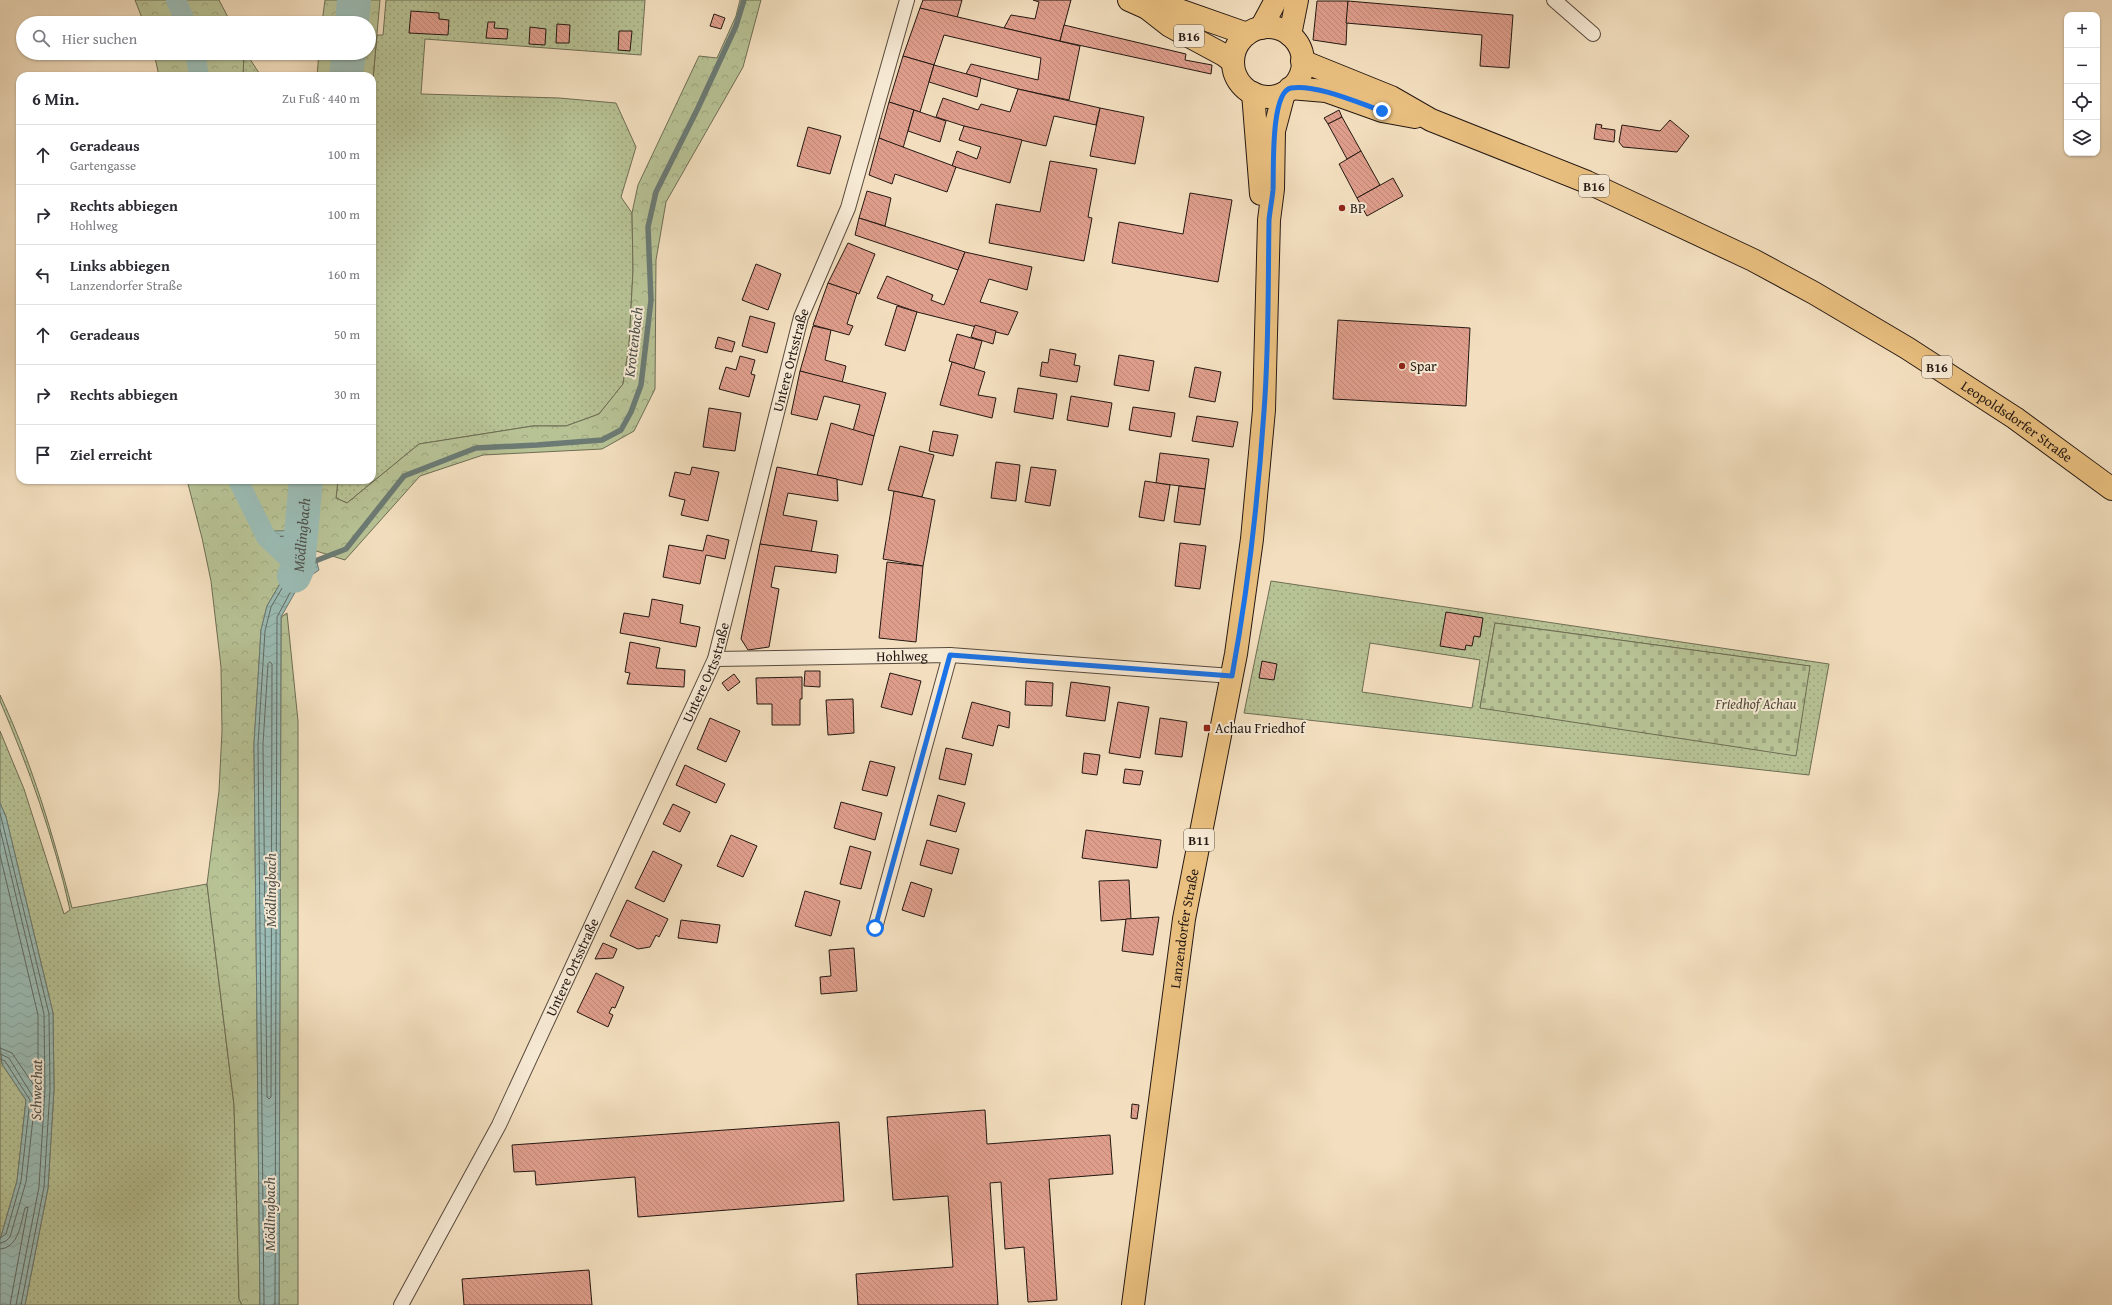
<!DOCTYPE html>
<html lang="de">
<head>
<meta charset="utf-8">
<style>
	body { margin:0; font-family:"Gentium Book Plus",serif; background:#f7f7f7; color:#2b2b33 }
	.controls { position:absolute; right:12px; top:12px; display:grid; overflow:hidden; border-radius:8px; box-shadow:0 1px 3px #0004 }
	.controls button { width:36px; height:36px; display:grid; place-items:center; padding:0; border:0; border-bottom:1px solid #e1e1e2; background:#fff; color:#2b2b33; font:20px sans-serif }
	.stop { position:absolute; width:12px; height:12px; margin:-9px; border:3px solid #1a73e8; border-radius:50%; background:#fff }
	.stop.end { background:#1a73e8; border-color:#fff; box-shadow:0 1px 4px #0008 }
	.list { margin:0; padding:0; list-style:none }
	h2 { display:flex; justify-content:space-between; align-items:center; height:52px; margin:0; padding:0 16px; font-size:17px }
	h2 small { font-size:13px; font-weight:400; color:#7c7c81 }
	.list li { display:grid; grid-template-columns:26px 1fr auto; gap:12px; align-items:center; box-sizing:border-box; height:60px; padding:0 16px; border-top:1px solid #e1e1e2 }
	.list b { display:block; font-size:15px; white-space:nowrap }
	.list p { margin:0; font-size:13px; white-space:nowrap; color:#7c7c81 }
	.list em { font-size:13px; font-style:normal; color:#7c7c81 }
	.icon { flex:none; width:22px; height:22px; fill:none; stroke:currentColor; stroke-width:2; stroke-linecap:round; stroke-linejoin:round }
	.map { position:relative; flex:none; width:2112px; height:1305px; overflow:hidden }
	.search { position:absolute; background:#fff; box-shadow:0 1px 3px #0004; left:16px; top:16px; width:360px; height:44px; display:flex; align-items:center; gap:10px; box-sizing:border-box; padding:0 14px; border-radius:22px; color:#7c7c81; font-size:15px }
	.panel { position:absolute; background:#fff; box-shadow:0 1px 3px #0004; left:16px; top:72px; width:360px; height:412px; border-radius:12px }
	.map>svg:first-child { display:block }
</style>
</head>
<body>
<div class="map">
<svg width="2112" height="1305" viewBox="0 0 2112 1305">
	<defs>
		<pattern id="green-dots" width="8" height="8" patternUnits="userSpaceOnUse"><rect width="8" height="8" fill="#b7c295"/><path d="M2 2h.1M6 6h.1" fill="none" stroke="#9da67f" stroke-width="1.8" stroke-linecap="round"/></pattern>
		<pattern id="forest-crowns" width="20" height="18" patternUnits="userSpaceOnUse"><rect width="20" height="18" fill="#b7c295"/><path d="M2 6a3 3 0 1 1 6 0M12 15a3 3 0 1 1 6 0" fill="none" stroke="#9da67f"/></pattern>
		<pattern id="cemetery-stones" width="16" height="16" patternUnits="userSpaceOnUse"><rect width="16" height="16" fill="#b7c295"/><path d="M2 7V4a2 2 0 0 1 4 0v3zM10 15v-3a2 2 0 0 1 4 0v3z" fill="#9da67f"/></pattern>
		<pattern id="water-waves" width="16" height="10" patternUnits="userSpaceOnUse"><rect width="16" height="10" fill="#9bbcb5"/><path d="M0 5q4-4 8 0t8 0" fill="none" stroke="#85a19b"/></pattern>
		<pattern id="building-back-hatch" width="6" height="6" patternUnits="userSpaceOnUse"><rect width="6" height="6" fill="#df9e8c"/><path d="M-1 5l2 2M0 0l6 6M5-1l2 2" fill="none" stroke="#bf8778"/></pattern>
	</defs>
	<rect width="100%" height="100%" fill="#f3dfbf"/>
	<filter id="stains"><feTurbulence type="fractalNoise" baseFrequency=".005" numOctaves="4"/><feColorMatrix values="0 0 0 0 .2 0 0 0 0 .09 0 0 0 0 .02 0 0 0 .5 -.17"/></filter>
	<radialGradient id="worn" r=".72"><stop offset=".6" stop-color="#630" stop-opacity="0"/><stop offset="1" stop-color="#630" stop-opacity=".3"/></radialGradient>
	<g fill="url(#green-dots)" stroke="#6e6d54" fill-rule="evenodd">
		<path d="M386,0h259l-4,55 -216,-16 -4,55 138,4 57,5 20,44 -15,50 11,16 1,57 -4,76 -6,38 -24,30 -33,12h-33l-114,18 -72,59 -11,-5 2,-18h34v-390l5,-55h6z"/>
		<path d="M244,53h2l15,23h-18z"/>
		<path d="M1271,581l558,83 -20,111 -565,-62zM1495,623l314,43h1l-330,42zM1370,643l110,17 -8,48 -110,-16z"/>
		<path d="M0,695c32,68 53,140 72,213l135,-24 27,221 5,194 3,6h-217l23,-117 6,-99 -1,-76 -47,-196 -6,-14v-72l24,58 40,125 6,-4c-16,-72 -41,-142 -70,-209z"/>
		<path d="M0,1044l2,20 24,36 -9,81 -17,59z"/>
	</g>
	<g fill="url(#forest-crowns)" stroke="#6e6d54">
		<path d="M135,0h84l12,23h-87z"/>
		<path d="M325,0h55l-8,90v-14h-55l2,-23h50v-30h-47z"/>
		<path d="M740,0h21l-18,67 -77,135 -10,58 -1,129 -21,42 -32,18 -119,6 -63,21 -75,84 -32,-10 -6,-20 -37,16 12,13 -1,23 -14,24 -6,24 -7,114 6,561h-18l-3,-6 -5,-194 -27,-221 12,-93 3,-60 -1,-64 -10,-86 -9,-43 -15,-58h151l-2,18 11,5 72,-59 114,-18h33l33,-12 24,-30 6,-38 4,-76 -1,-57 6,-28 61,-129 18,2 19,-42z"/>
		<path d="M154,53h90l-1,23h-84z"/>
		<path d="M287,613l11,108v584h-19l2,-688z"/>
	</g>
	<path fill="url(#cemetery-stones)" stroke="#6e6d54" d="M1495,623l315,43 -14,90 -316,-48z"/>
	<g fill="url(#water-waves)" stroke="#6b7a74">
		<path d="M308,530l11,40 -18,12 -20,35 -2,688h-19l-6,-561 7,-114 6,-24 14,-24 1,-23 -12,-13 3,-15z"/>
		<path d="M0,803l6,14 47,196 1,76 -6,99 -23,117h-25v-65l17,-59 9,-81 -24,-36 -2,-20z"/>
	</g>
	<g fill="none" stroke-linecap="round" stroke-linejoin="round">
		<g stroke="#606a64" stroke-width="1">
			<path d="M300,539l8,27 -16,12 -2,-2 1,-20 -11,-14z"/>
			<path d="M270,662l2,2 -1,433 -2,2 -2,-2 -4,-353 5,-80z"/>
			<path d="M0,813l49,201 1,75 -6,98 -23,118"/>
			<path d="M0,829l44,185 1,75 -6,98 -23,118"/>
			<path d="M0,855l38,160v73l-3,-1 -23,-34 -12,-5"/>
			<path d="M0,1054l9,4 26,42 -9,82 -16,55 -4,4 -6,2"/>
			<path d="M0,1059l5,2 25,39 -9,81 -15,53 -6,4"/>
			<path d="M0,1249c19,-1 21,-27 25,-41l3,-1 -18,98"/>
			<path d="M264,1305l-6,-561 7,-113 6,-24 14,-24 1,-25 -12,-13 2,-8 27,-3 11,34 -17,12 -20,37 -2,688"/>
		</g>
		<path stroke="#6b7a74" stroke-width="5.5" d="M310,563l36,-14 58,-73 72,-28 61,-3 65,-5 19,-10 10,-18 10,-27 10,-85 -3,-73 8,-35 42,-84 38,-82 8,-26"/>
		<g stroke="#9bbcb5" stroke-width="20">
			<path d="M176,0l10,23"/>
			<path d="M195,53l4,23"/>
			<path d="M238,480l28,57 25,24"/>
		</g>
		<g stroke="#9bbcb5" stroke-width="34">
			<path d="M352,23l2,-23"/>
			<path d="M346,76l3,-23"/>
			<path id="s1" d="M294,576l4,-9 8,-87"/>
		</g>
	</g>
	<g fill="url(#building-back-hatch)" stroke="#241812">
		<path d="M923,0h39l-5,18 -37,-10z"/>
		<path d="M1033,0h38l-11,41 -56,-13 7,-13 24,4 4,-17z"/>
		<path d="M1317,1h31l-2,44 -33,-5z"/>
		<path d="M1348,1l165,14 -4,53 -29,-2 2,-31 -136,-12z"/>
		<path d="M920,8l160,38 -11,54 -51,-11 -52,-15 5,-10 67,16 3,-22 -97,-23 -10,30 -31,-9z"/>
		<path d="M411,11l28,2v6l10,1 -1,15 -39,-2z"/>
		<path d="M714,14l11,4 -4,11 -11,-3z"/>
		<path d="M488,22h7l-1,6 14,1 -1,10 -21,-1z"/>
		<path d="M557,24l13,1 -1,18h-13z"/>
		<path d="M1064,25l122,29 -1,6 27,5 -1,9 -151,-33z"/>
		<path d="M530,27l16,2 -1,16 -16,-1z"/>
		<path d="M619,31h13l-2,20 -12,-1z"/>
		<path d="M903,56l31,9 -14,47 -31,-10z"/>
		<path d="M934,65l47,13 -4,19 -48,-15z"/>
		<path d="M1018,89l82,19 -4,17 -42,-9 -8,30 -76,-18 -34,-11 7,-19 35,12 3,-6 29,8z"/>
		<path d="M889,102l25,8 -11,38 -24,-10z"/>
		<path d="M1100,108l44,9 -9,47 -45,-8z"/>
		<path d="M914,110l32,11 -6,21 -32,-11z"/>
		<path d="M1339,110l3,7 -14,7 -4,-6z"/>
		<path d="M1342,117l19,34 -14,8 -19,-35z"/>
		<path d="M1670,120l19,16 -12,16 -54,-5 -4,-5 3,-17 38,6z"/>
		<path d="M1596,124l6,1 -1,3 14,2 -1,12 -20,-3z"/>
		<path d="M964,126l58,14 -12,43 -58,-17 5,-15 20,8 4,-12 -22,-7z"/>
		<path d="M808,127l33,9 -11,38 -33,-8z"/>
		<path d="M879,138l77,29 -9,25 -52,-18 -3,10 -23,-9z"/>
		<path d="M1361,151l19,34 -23,13 -18,-34z"/>
		<path d="M1050,161l47,8 -9,48 4,1 -8,43 -95,-18 7,-39 44,8z"/>
		<path d="M1393,178l10,18 -36,20 -10,-18z"/>
		<path d="M867,191l24,7 -6,28 -26,-8z"/>
		<path d="M1190,193l42,7 -14,82 -106,-19 7,-41 64,12z"/>
		<path d="M859,218l106,34 -7,18 -103,-35z"/>
		<path d="M848,243l27,11 -16,40 -31,-11z"/>
		<path d="M965,252l67,15 -5,23 -38,-11 -9,23 38,10 -10,23 -91,-23 -40,-14 10,-22 46,19 -2,5 13,5z"/>
		<path d="M756,264l25,10 -13,36 -26,-10z"/>
		<path d="M828,283l29,10 -10,31 6,2 -4,9 -36,-10z"/>
		<path d="M897,306l20,6 -12,39 -20,-6z"/>
		<path d="M750,316l25,7 -8,30 -25,-7z"/>
		<path d="M1338,320l132,8 -4,78 -133,-7z"/>
		<path d="M975,325l21,6 -3,13 -22,-7z"/>
		<path d="M813,326l18,4 -6,30 21,6 -4,17 -42,-12z"/>
		<path d="M957,334l25,7 -8,28 -25,-8z"/>
		<path d="M718,337l17,5 -3,10 -17,-4z"/>
		<path d="M1050,349l26,5 -2,11 6,1 -3,16 -37,-6 2,-14 6,1z"/>
		<path d="M1119,355l35,6 -5,30 -35,-6z"/>
		<path d="M740,356l15,4 -4,14 4,1 -6,22 -30,-8 7,-22 10,3z"/>
		<path d="M952,362l33,10 -7,23 18,3 -4,20 -52,-13z"/>
		<path d="M1195,367l26,5 -6,30 -26,-5z"/>
		<path d="M800,371l86,22 -12,43 -21,-5 7,-26 -36,-9 -7,24 -26,-6z"/>
		<path d="M1018,388l39,6 -4,25 -39,-7z"/>
		<path d="M1071,396l41,7 -4,24 -41,-7z"/>
		<path d="M1133,407l42,6 -4,24 -42,-7z"/>
		<path d="M709,408l32,5 -6,38 -32,-4z"/>
		<path d="M1197,416l41,6 -5,25 -41,-6z"/>
		<path d="M831,423l43,13 -12,49 -45,-10z"/>
		<path d="M933,431l25,4 -5,21 -24,-5z"/>
		<path d="M900,446l34,9 -12,42 -34,-7z"/>
		<path d="M1160,453l49,6 -4,30 -49,-6z"/>
		<path d="M996,462l24,3 -4,36 -25,-3z"/>
		<path d="M692,467l27,5 -11,49 -27,-6 4,-15 -16,-4 6,-24 15,3z"/>
		<path d="M777,467l60,12 1,22 -50,-8 -5,22 34,6 -6,32 -51,-9z"/>
		<path d="M1031,467l25,3 -6,36 -25,-4z"/>
		<path d="M1145,481l25,4 -6,36 -25,-4z"/>
		<path d="M1179,486l26,3 -5,36 -26,-3z"/>
		<path d="M894,491l41,9 -12,66 -40,-7z"/>
		<path d="M707,535l22,5 -4,19 -19,-4 -6,29 -37,-7 6,-32 34,6z"/>
		<path d="M1180,543l26,3 -6,43 -25,-3z"/>
		<path d="M760,544l78,11 -2,18 -61,-7 -4,21 8,2 -10,58 -21,3 -7,-11z"/>
		<path d="M887,562l36,4 -7,76 -37,-4z"/>
		<path d="M652,599l31,6 -3,18 20,4 -4,20 -76,-14 4,-20 25,4z"/>
		<path d="M1446,612l37,6 -3,19 -6,-1 -2,10 -6,-1 -1,5 -25,-4z"/>
		<path d="M630,642l30,6 -4,20 29,2 -1,17 -57,-3 3,-11 -5,-1z"/>
		<path d="M1262,661l15,3 -3,16 -15,-2z"/>
		<path d="M805,671h15v16l-16,-1z"/>
		<path d="M890,673l31,8 -9,34 -31,-8z"/>
		<path d="M734,674l6,8 -12,9 -6,-8z"/>
		<path d="M802,677v22h-2v26h-28v-21h-15l-1,-26z"/>
		<path d="M1026,681l27,2 -1,23 -27,-1z"/>
		<path d="M1071,682l39,5 -5,34 -39,-5z"/>
		<path d="M853,699l1,34 -26,2 -2,-35z"/>
		<path d="M972,702l38,10 -1,16 -11,-3 -5,21 -31,-8z"/>
		<path d="M1118,702l31,5 -9,51 -31,-5z"/>
		<path d="M710,718l30,13 -14,31 -29,-13z"/>
		<path d="M1160,718l27,4 -5,35 -27,-3z"/>
		<path d="M946,748l26,6 -7,31 -26,-6z"/>
		<path d="M1084,753l16,2 -3,20 -15,-2z"/>
		<path d="M870,761l25,6 -8,29 -25,-6z"/>
		<path d="M685,765l40,19 -9,19 -40,-18z"/>
		<path d="M1125,769l18,2 -3,14 -17,-2z"/>
		<path d="M938,795l27,8 -9,29 -26,-7z"/>
		<path d="M841,802l41,11 -7,27 -41,-12z"/>
		<path d="M673,804l17,8 -10,20 -17,-8z"/>
		<path d="M1086,830l75,10 -4,28 -75,-10z"/>
		<path d="M731,835l26,11 -14,31 -26,-11z"/>
		<path d="M927,840l32,9 -7,25 -32,-9z"/>
		<path d="M850,846l21,6 -10,37 -21,-5z"/>
		<path d="M653,851l29,14 -18,37 -29,-14z"/>
		<path d="M1129,880l2,39 -30,2 -2,-40z"/>
		<path d="M911,882l21,7 -8,28 -22,-7z"/>
		<path d="M805,891l35,10 -9,35 -36,-10z"/>
		<path d="M627,900l41,19 -9,18 -3,-2 -6,12 -12,2 -28,-13z"/>
		<path d="M1159,917l-6,38 -31,-4 4,-32z"/>
		<path d="M681,920l39,5 -3,18 -39,-5z"/>
		<path d="M603,943l14,6 -4,9 -18,1z"/>
		<path d="M854,948l3,43 -36,3 -1,-17 11,-1 -2,-26z"/>
		<path d="M596,973l28,14 -9,21 -3,-1 -3,6 4,2 -5,12 -31,-15z"/>
		<path d="M1132,1104l7,1 -2,14 -6,-1z"/>
		<path d="M985,1110l2,34 123,-9 3,39 -64,5 8,121 -29,2 -4,-55 -19,2 -4,-67 -11,1 8,122h-140l-2,-31 97,-7 -5,-71 -55,4 -6,-83z"/>
		<path d="M839,1122l5,79 -206,16 -3,-40 -99,8 -1,-14 -21,1 -2,-27z"/>
		<path d="M589,1270l3,35h-128l-2,-26z"/>
	</g>
	<g fill="none" stroke-linecap="round" stroke-linejoin="round">
		<g stroke="#584a3d" stroke-width="16">
			<g id="street">
				<path d="M1554,0l39,34"/>
				<path id="s2" d="M715,659l235,-4 282,21"/>
				<path d="M875,928l75,-273"/>
				<path id="s3" d="M401,1305l98,-180 216,-466 86,-342 47,-109 59,-208"/>
			</g>
		</g>
		<g stroke="#241812" stroke-width="24">
			<g id="primary">
				<path d="M1129,0l18,8 23,18 54,29 9,7"/>
				<path d="M1147,8l29,1 71,25"/>
				<circle cx="1268" cy="62" r="35"/>
				<path d="M1261,28l15,-28"/>
				<path d="M1290,35l7,-35"/>
				<path id="s4" d="M1302,61l89,36 40,23 156,62 166,78 61,33 93,55 108,70 97,71"/>
				<path d="M1290,88l36,3 56,20 33,6"/>
				<path d="M1253,93l8,101"/>
				<path id="s5" d="M1133,1305l51,-386 52,-265 16,-115 12,-129 5,-190 4,-31 1,-58 10,-38"/>
			</g>
		</g>
		<use href="#street" stroke="#f7ead5" stroke-width="14"/>
		<use href="#primary" stroke="#eac080" stroke-width="22"/>
	</g>
	<g fill="none" stroke-linecap="round" stroke-linejoin="round">
		<path stroke="#1a73e8" stroke-width="5" d="M875,928l75,-273 282,21c16,-87 26,-176 32,-265 5,-63 4,-128 5,-191 1,-10 3,-20 4,-30 1,-17 -3,-98 18,-102 25,-4 68,15 91,23"/>
	</g>
	<g fill="#8f2418" stroke="#f7ead5" stroke-width="1.5">
		<circle cx="1342" cy="208" r="4"/>
		<circle cx="1402" cy="366" r="4"/>
		<rect x="1203" y="724" width="8" height="8" rx="2"/>
	</g>
	<g text-anchor="middle" dominant-baseline="central" stroke-width="4" stroke-linejoin="round" paint-order="stroke">
		<g fill="#f7ead5" stroke="#63574c" stroke-width="1">
			<rect x="1174" y="25" width="30" height="22" rx="3"/>
			<rect x="1579" y="175" width="30" height="22" rx="3"/>
			<rect x="1922" y="356" width="30" height="22" rx="3"/>
			<rect x="1184" y="829" width="30" height="22" rx="3"/>
		</g>
		<g font-size="13" font-weight="bold" fill="#241812">
			<text x="1189" y="36">B16</text>
			<text x="1594" y="186">B16</text>
			<text x="1937" y="367">B16</text>
			<text x="1199" y="840">B11</text>
		</g>
		<g font-size="14" fill="#241812" stroke="#f7ead5" text-anchor="start">
			<text x="1350" y="208">BP</text>
			<text x="1410" y="366">Spar</text>
			<text x="1215" y="728">Achau Friedhof</text>
		</g>
		<g font-size="14" fill="#241812" stroke="#f7ead5">
			<text stroke="none"><textPath href="#s3" startOffset="1027">Untere Ortsstraße</textPath></text>
			<text stroke="none"><textPath href="#s4" startOffset="803">Leopoldsdorfer Straße</textPath></text>
			<text stroke="none"><textPath href="#s2" startOffset="187">Hohlweg</textPath></text>
			<text stroke="none"><textPath href="#s3" startOffset="703">Untere Ortsstraße</textPath></text>
			<text stroke="none"><textPath href="#s5" startOffset="380">Lanzendorfer Straße</textPath></text>
			<text stroke="none"><textPath href="#s3" startOffset="379">Untere Ortsstraße</textPath></text>
		</g>
		<g font-size="14" font-style="italic" fill="#504b39" stroke="#f7ead5">
			<text x="1756" y="704">Friedhof Achau</text>
		</g>
		<g font-size="15" font-style="italic" fill="#4e514b" stroke="#f7ead5">
			<text transform="translate(633 342) rotate(-83)">Krottenbach</text>
			<text stroke="none"><textPath href="#s1" startOffset="42">Mödlingbach</textPath></text>
			<text transform="translate(270 890) rotate(-90)">Mödlingbach</text>
			<text transform="translate(36 1090) rotate(-89)">Schwechat</text>
			<text transform="translate(269 1214) rotate(-90)">Mödlingbach</text>
		</g>
	</g>
	<rect width="100%" height="100%" filter="url(#stains)"/>
	<rect width="100%" height="100%" fill="url(#worn)"/>
</svg>
<div class="controls">
<button>+</button>
<button>−</button>
<button><svg class="icon" aria-label="locate" viewBox="0 0 24 24"><circle cx="12" cy="12" r="6"/><path d="M12 2v4M12 18v4M2 12h4M18 12h4"/></svg></button>
<button><svg class="icon" aria-label="layers" viewBox="0 0 24 24"><path d="M12 4l9 5-9 5-9-5zM3 14l9 5 9-5"/></svg></button>
</div>
<div class="stop" style="left:875px;top:928px"></div>
<div class="stop end" style="left:1382px;top:111px"></div>
<div class="search"><svg class="icon" aria-label="search" viewBox="0 0 24 24"><circle cx="10" cy="10" r="6"/><path d="M15 15l6 6"/></svg>Hier suchen</div>
<section class="panel">
<h2>6 Min.<small>Zu Fuß · 440 m</small></h2>
<ul class="list">
<li><svg class="icon" aria-label="ahead" viewBox="0 0 24 24"><path d="M12 20V5M6 11l6-6 6 6"/></svg><div><b>Geradeaus</b><p>Gartengasse</p></div><em>100 m</em></li>
<li><svg class="icon" aria-label="right" viewBox="0 0 24 24"><path d="M7 20v-9h11M14 6l5 5-5 5"/></svg><div><b>Rechts abbiegen</b><p>Hohlweg</p></div><em>100 m</em></li>
<li><svg class="icon" aria-label="left" viewBox="0 0 24 24"><path d="M17 20v-9H6M10 6l-5 5 5 5"/></svg><div><b>Links abbiegen</b><p>Lanzendorfer Straße</p></div><em>160 m</em></li>
<li><svg class="icon" aria-label="ahead" viewBox="0 0 24 24"><path d="M12 20V5M6 11l6-6 6 6"/></svg><div><b>Geradeaus</b></div><em>50 m</em></li>
<li><svg class="icon" aria-label="right" viewBox="0 0 24 24"><path d="M7 20v-9h11M14 6l5 5-5 5"/></svg><div><b>Rechts abbiegen</b></div><em>30 m</em></li>
<li><svg class="icon" aria-label="arrive" viewBox="0 0 24 24"><path d="M6 21V4h12l-3 4 3 4H6"/></svg><div><b>Ziel erreicht</b></div></li>
</ul>
</section>
</div>
</body>
</html>
